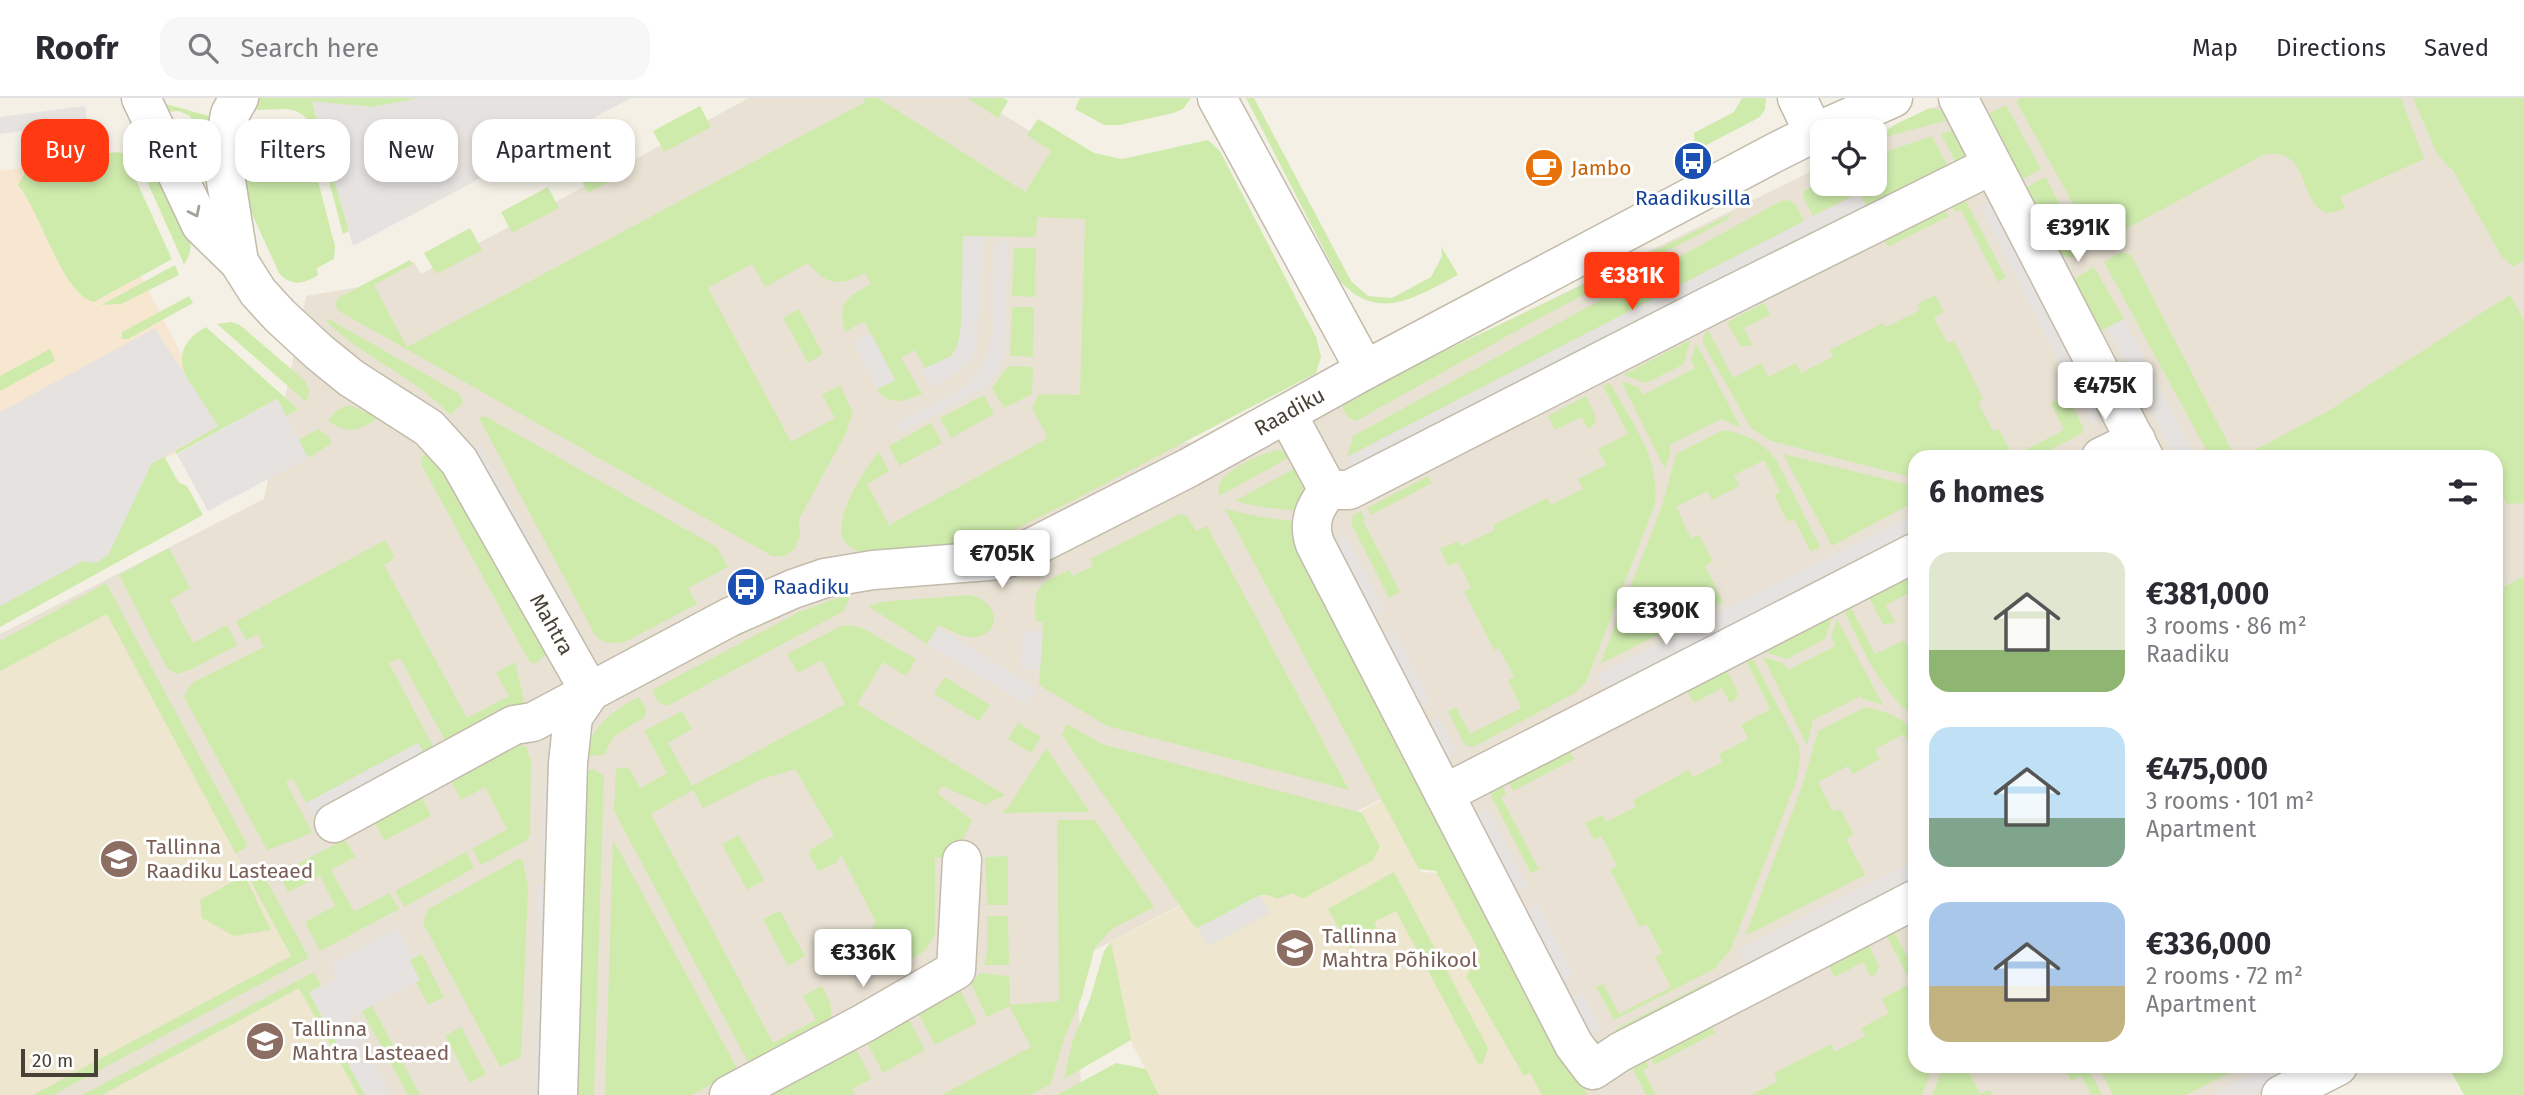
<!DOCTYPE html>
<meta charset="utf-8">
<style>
:root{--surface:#fff;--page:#f7f7f7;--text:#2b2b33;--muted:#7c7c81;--line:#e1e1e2;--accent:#ff3912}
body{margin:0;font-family:"Fira Sans",sans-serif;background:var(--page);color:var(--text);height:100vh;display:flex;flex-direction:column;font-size:26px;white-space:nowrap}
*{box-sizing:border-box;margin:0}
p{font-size:23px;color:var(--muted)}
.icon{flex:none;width:38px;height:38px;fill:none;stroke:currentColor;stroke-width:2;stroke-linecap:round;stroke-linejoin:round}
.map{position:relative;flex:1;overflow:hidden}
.side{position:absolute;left:1908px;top:352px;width:595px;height:623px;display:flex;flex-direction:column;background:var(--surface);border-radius:21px;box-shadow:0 4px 10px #0003}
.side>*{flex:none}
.banner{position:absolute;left:21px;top:21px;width:665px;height:63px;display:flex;gap:14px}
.tools{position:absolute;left:1810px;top:21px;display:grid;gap:14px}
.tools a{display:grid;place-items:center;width:77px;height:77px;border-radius:14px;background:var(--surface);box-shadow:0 4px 10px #0003;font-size:35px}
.scale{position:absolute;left:21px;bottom:18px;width:77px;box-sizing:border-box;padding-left:7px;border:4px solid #484135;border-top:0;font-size:19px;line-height:24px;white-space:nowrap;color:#484135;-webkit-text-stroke:5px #fff;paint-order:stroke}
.price{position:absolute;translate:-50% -60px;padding:0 16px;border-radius:7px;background:#fff;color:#222;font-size:23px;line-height:46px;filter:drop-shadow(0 2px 4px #0008)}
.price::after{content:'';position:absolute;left:50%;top:42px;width:21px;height:16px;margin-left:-10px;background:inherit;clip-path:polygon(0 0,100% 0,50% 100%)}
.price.active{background:var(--accent);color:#fff}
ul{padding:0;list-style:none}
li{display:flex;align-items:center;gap:21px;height:175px;padding:0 21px}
li span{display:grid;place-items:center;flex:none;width:196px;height:140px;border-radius:21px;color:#555}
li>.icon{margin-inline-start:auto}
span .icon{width:84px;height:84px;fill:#fffc;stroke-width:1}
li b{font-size:30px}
h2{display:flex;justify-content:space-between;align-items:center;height:84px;padding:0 21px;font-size:30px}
.tag{padding:0 24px;border-radius:21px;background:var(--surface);box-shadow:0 4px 10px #0003;font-size:24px;line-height:63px}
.tag.active{background:var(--accent);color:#fff}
header{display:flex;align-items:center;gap:42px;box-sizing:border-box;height:98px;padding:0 35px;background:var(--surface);border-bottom:2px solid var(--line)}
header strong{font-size:33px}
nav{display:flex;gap:38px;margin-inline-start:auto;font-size:24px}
.search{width:490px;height:63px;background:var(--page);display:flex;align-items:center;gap:18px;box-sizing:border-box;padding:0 24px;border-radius:21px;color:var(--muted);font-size:26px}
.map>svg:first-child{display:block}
</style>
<header>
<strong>Roofr</strong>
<div class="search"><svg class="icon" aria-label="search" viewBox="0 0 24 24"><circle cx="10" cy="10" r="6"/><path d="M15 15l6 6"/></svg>Search here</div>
<nav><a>Map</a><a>Directions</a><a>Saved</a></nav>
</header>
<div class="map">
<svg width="2524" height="997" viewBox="0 0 2524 997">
<rect width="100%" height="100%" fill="#f4f0e6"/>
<path fill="#e9e2d4" d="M749,0H976L1054,48L1103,117L1097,338L1251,349L1822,68V86H1874V41L1952,0H2524V478L2496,494V359H1914V968H2318L2261,997H1580L1413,684L1078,861L1081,997H0V536L264,401L306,198L372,187L414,164L421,176Z"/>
<path fill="#f8e7d0" d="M81,62L220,331L152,368L0,518V73Z"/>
<path fill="#eee6cf" d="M106,515L291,858L33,997H0V573Z
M1384,701L1421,774L1438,775L1482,857L1474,870L1542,997H1159L1128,938L1111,844Z
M299,890L358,997H102Z"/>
<path fill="#ceebac" d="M255,0H422L372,9L312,4L349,133L343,136L316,34C300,4 284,12 254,12Z
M864,0H878L1025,94L1051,53L1027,37L1038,21L1094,55L1122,61L1208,42L1220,53L1316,239L1321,259L1316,275L1074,402L991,443L965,447L861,454C854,451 847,449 843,441C833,420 865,370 879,354L889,373L867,386L889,427L1048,340L1032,310L1039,296L1080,297L1085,121L1037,119L1036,139L963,138C962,159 965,243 954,255C948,262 934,266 925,270L915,252L901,260L922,296C903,304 891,308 876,292L895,282L864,223L845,234C837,204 847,199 871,186L865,175C839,188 828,189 808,165L765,189L752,166L708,190L791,344L835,320L822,297L840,287L853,315L845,337L799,421L800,437L795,451L784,458H772L337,212L336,205L338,200L410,162L413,166L374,187L407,249L865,4Z
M967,0H1004L1008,3L998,20Z
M1080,0H1191L1183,11L1173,15L1120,27H1104L1075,11Z
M1246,0H1254L1351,183L1368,198L1392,200L1431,179L1442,158L1441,148L1458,177C1417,198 1379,226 1340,183Z
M1742,0H1766L1765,11L1760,19L1695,53L1694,35L1734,14Z
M2019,0H2401L2424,61L2340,99L2345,110C2339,112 2330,117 2323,113C2299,102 2309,47 2263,57L2096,147L2017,5Z
M2413,0H2524V162L2513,169L2502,159L2454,74L2437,56Z
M159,4L216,20L205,50L190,18L179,13L166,14Z
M2006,7L2041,71L2018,84L1982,19Z
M700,8L711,29L664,54L653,33Z
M1930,10L1945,13L1953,21L1881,40L1879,37L1896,26Z
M290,24L299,28L307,41L335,148L334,161L317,170L318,177C303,186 292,189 279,175L242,94L240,27Z
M1958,30C1966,46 1970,56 1959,71L1941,36Z
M1932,38L1952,76L1869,113L1859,95L1813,118L1803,99L1804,93L1822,84V86H1874V58Z
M142,44L190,133C191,145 192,156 184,166L130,45Z
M623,48L635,69L588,95L577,73Z
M118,54L124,56L172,161L94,204C62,197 40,112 18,87L30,66Z
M2045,79L2086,153L2073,159H2061L2022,92Z
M548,89L559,110L512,135L501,114Z
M1789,102L1796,107L1804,123L1347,359L1353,338L1781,103Z
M1962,102L1966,103L2006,180L1998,184L1961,112L1955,114L1952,108Z
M1945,111L1949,118L1888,149L1884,142Z
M1733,115L1726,122L1534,223L1356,323L1347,319L1340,303Z
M470,130L482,152L436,176L424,155Z
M1014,150H1036L1035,199L1012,198Z
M2121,154L2131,157L2231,351L2218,359H2210L2104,164Z
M175,167L179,177L121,206L101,207Z
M2094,169L2124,221L2099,234L2074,193L2076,180Z
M1935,197L1944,214L1934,220L1947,245L1954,243L1983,301L1978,304L1993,333L1999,331L2013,358L2064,332L2051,305L2067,297L2084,331L2081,336L2036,359H1914V380L1771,343L1751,330L1703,245V238L1708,232L1733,280L1761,265L1768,279L1796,265L1801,275L1833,259L1830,252L1883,225L1886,229L1920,212L1917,206Z
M2510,197L2524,222V405L2507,406L2496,389V359H2242L2328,313Z
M189,198L193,205L128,241H122V234Z
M1764,205L1770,217L1744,230L1752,247L1741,249L1727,224Z
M1012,209H1034L1033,259L1010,258Z
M799,211L823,256L808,265L783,220Z
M327,220L460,296L463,305L450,317C415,279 364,260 327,224Z
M231,224L238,226L246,232L305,283L309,293L306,304L217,226Z
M206,229L298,311L286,318L277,301L176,356L175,353L218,328C196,295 156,257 206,229Z
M1690,242L1684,266L1646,285L1623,277Z
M1696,245L1741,330L1721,321L1669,347L1671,352L1665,371L1621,283L1638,289L1643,297L1695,270L1691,262Z
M50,251L55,263L0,293V278Z
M1008,268L1033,269L1032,296L1004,310L992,290Z
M1610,285C1631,323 1663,363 1654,409L1586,584L1575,595L1473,649L1465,647L1448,613L1456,609L1470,636L1521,610L1508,582L1514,579L1499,550L1494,552L1464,493L1471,490L1458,464L1448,468L1440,451L1458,443L1461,448L1495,432L1493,427L1547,400L1551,407L1583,391L1578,381L1606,367L1598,351L1628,336L1603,288Z
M984,297L994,316L951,340L940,320Z
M1586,298L1594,315L1596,325L1588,331L1581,319L1555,332L1548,318Z
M346,308H352L379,320C357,333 350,337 328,323L335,314Z
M485,318L717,449L728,469L688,490L697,506L625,544C613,546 606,546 596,539L479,320Z
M931,325L942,345L899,368L889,348Z
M318,331L329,339L331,346L308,360L299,342Z
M1723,332C1747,337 1759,341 1776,361L1820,449L1811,454L1794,421L1788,424L1774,397L1780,394L1764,362L1734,377L1739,388L1712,402L1707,393L1676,409L1691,440L1699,437L1713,463L1705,468L1723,504L1600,566L1662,408L1676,356Z
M1278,352L1289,353L1294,357L1219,398C1219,395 1218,390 1219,387C1224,372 1264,354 1278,352Z
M430,353L452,380L546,557L534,566L530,564L524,554L422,368L421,360Z
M1783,356L1914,388V404L1832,448Z
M164,358L179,385L187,388L203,417L0,529V508L83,462L108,457L151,366Z
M1301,367L1304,388L1298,413L1260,409L1235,403Z
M1428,378L1432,385L1371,417L1367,410Z
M1225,411L1261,419L1296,423L1563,956L1588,997H1542L1530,975L1524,978L1466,878L1481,857L1436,773L1419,771Z
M1361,413L1365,421L1363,423L1400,494L1389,500L1351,425L1353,417Z
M1179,416L1187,418L1196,433L1207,428L1349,692L1107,628L1039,587L1043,525L1036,523C1033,487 1038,487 1069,472L1073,478L1093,468L1090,461Z
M385,442L395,460L384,467L467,620L509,598L496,575L515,564L525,606L447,646L400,560L389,565L438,658L427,662L418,645L306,705L293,681L286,684L312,735L267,752L184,599L188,590L194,584L264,549L258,536L246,542L236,523Z
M169,450L190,490L170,502L193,545L227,527L237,547L190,572L176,576L167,570L119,477Z
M2524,478V997H2464L2448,968H2496V493Z
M1908,481L1914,492L1886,507L1895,525L1883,526L1869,500Z
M106,485L248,748L236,756L107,516L0,573V543Z
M848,496L849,501L844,513L667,608L658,604L652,592L799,514Z
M969,497C1001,502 1003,541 970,539C959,539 949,531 939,527L927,546L868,508L880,504Z
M1850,508L1875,556L1904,542L1912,558L1914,557V619C1879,591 1865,555 1845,515Z
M1832,519L1825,541L1787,561L1764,554Z
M1837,521L1883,607L1863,601L1861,598L1813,622L1807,647L1763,559L1783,565L1788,572L1835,548L1831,539Z
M849,527L863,530L916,561L906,578L883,564L857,606L1005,697L985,707L942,688L937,695L972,722L955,758L935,760V837L925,853L900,868L894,858L877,867L864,844L876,824L841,757L836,765L818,773L809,756L811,751L834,738L795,671L760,682L703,710L693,692L651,716L773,945L816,922L803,898L822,888C828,900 835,910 829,924L749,966L614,713L616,671L628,669L640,690L667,675L644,633L682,613L692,631L668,645L692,688L845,606L822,562L798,575L787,556L841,528Z
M1754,562L1799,649L1800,660L1797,681L1731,851L1714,871L1614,922L1596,889L1603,886L1619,916L1671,889L1655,859L1662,855L1647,826L1640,829L1610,772L1617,768L1601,738L1594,742L1585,725L1602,717L1606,724L1636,709L1633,702L1689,672L1693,679L1722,664L1719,656L1748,641L1741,627L1770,611L1746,563Z
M1727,573L1738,595L1737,600L1730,605L1722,590L1694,605L1687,593Z
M945,579L990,607L979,623L934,596Z
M639,599L646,611L645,619L613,639L604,657L586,658C590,629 614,611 639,599Z
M1865,609C1886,614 1900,617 1914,634V656L1904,636L1875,651L1880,661L1853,676L1848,668L1818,684L1833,714L1840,711L1854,737L1846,741L1865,777L1745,838L1803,686L1818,633Z
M1018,625L1041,639L1031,655L1008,641Z
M1067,626L1102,646L1362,715L1380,749L1373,762L1302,801L1292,795L1277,801L1268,797H1260L1198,830L1194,828L1062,637Z
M520,647L526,648L531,663L530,738L526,743L481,767L472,751L507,731L485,689L461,702L451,683Z
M1046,650L1090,714L1002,715L1009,708Z
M1570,654L1574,661L1513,693L1509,685Z
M593,671L604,678L594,997H574L584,675Z
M1503,689L1506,696L1501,699L1539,771L1531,775L1491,698L1492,695Z
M422,700L431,718L384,743L375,725Z
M1057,722H1095L1154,809L1112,831L1095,849L1082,898L1064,941L1051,986L1031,997H942L1031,949L1009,908L987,919L971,886L980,875L1009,878L1010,907L1059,903Z
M739,737L764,782L747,792L722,746Z
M345,741L355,759L331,772L354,814L390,795L399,811L320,853L305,824L335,808L320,778L288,794L279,776Z
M613,741L738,972L692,997H605Z
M466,754L474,770L404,809L395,793Z
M1008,758V807H987L985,759Z
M518,761L523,763L528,789L521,959L500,969L423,825L428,811Z
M259,769L309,860L53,997H33L291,858L246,774Z
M1394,774L1488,950L1483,965L1478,966L1396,813L1374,824L1379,834L1350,850L1328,811Z
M246,780L271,832L234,838L202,820L200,802L232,784Z
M780,813L805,858L788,868L763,821Z
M987,818H1008L1009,867H984L987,855Z
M1891,834L1895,835L1914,872V968H1933L1922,997H1751L1778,983L1774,975L1831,946L1835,954L1865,938L1861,930L1889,915L1882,901L1911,885L1886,837Z
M1111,844L1131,942L1064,981L1072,945L1090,901L1104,853Z
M1868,846L1879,868L1876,876L1871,879L1863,864L1835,879L1828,867Z
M422,856L444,899L428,907L416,884L420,882L409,862Z
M314,874L321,888L309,895L365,997H358L299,890L102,997H82Z
M1706,885L1715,886L1614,936L1616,931Z
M960,892L977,925L935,947L918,915Z
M372,908L420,997H408L362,913Z
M908,920L925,952L883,975L866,943Z
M1712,928L1715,935L1654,967L1651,959Z
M461,929L486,976L470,985L445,938Z
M855,949L871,981L852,991L855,997H766Z
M1645,962L1649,969L1643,972L1656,997H1646L1633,972L1634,968Z
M1116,965L1146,971L1159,997H1057Z
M1943,968H1966L1980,996L1990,992L1993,997H1932Z
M2064,968H2087L2102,997H2091L2081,978L2071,983Z
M2098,968H2243L2186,997H2113Z"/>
<path fill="#e5e2df" d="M422,0H631L353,148L312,3L372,9Z
M85,8L87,24L0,36V19Z
M1859,95L1869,113L1357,377L1347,359Z
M1997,101L2108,319L2092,327L1980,109Z
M963,138L983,139L977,245L971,262L957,274L932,290L922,272L951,258L957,249L961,232Z
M1008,140L1005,252L1000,272L986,289L901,335L896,326L958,293L967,287L982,269L988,256L993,232L994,150Z
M2124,221L2196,359H2175L2107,230Z
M155,230L218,328L151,366L108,457L96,465L83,463L0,508V314Z
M871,235L895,282L878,291L853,244Z
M277,301L308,360L208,413L177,356Z
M480,348L568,513L560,517L472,352Z
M1914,415V437L1606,594L1597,577Z
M1345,436L1385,513L1367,522L1328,445Z
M938,529L1037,591L1027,607L927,546Z
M1394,531L1430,603L1413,612L1376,540Z
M1023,532L1043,534L1040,572L1020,571Z
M1439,620L1456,655L1439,663L1421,629Z
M418,645L427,662L315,723L306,705Z
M552,682L550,769L542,759L543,689Z
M1488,711L1528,789L1512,797L1472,719Z
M1914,763V784L1747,869L1738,852Z
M549,779V855L538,854V788Z
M1260,797L1270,815L1208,848L1198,830Z
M1537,806L1574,878L1558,886L1520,814Z
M397,830L414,860L410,863L420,882L350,919L391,997H365L309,894L337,880L330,867Z
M537,890H546L543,997H534Z
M1583,894L1601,931L1584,939L1566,903Z
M2267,968H2310L2253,997H2210Z"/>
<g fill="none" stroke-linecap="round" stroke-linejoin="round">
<g stroke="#c3bbab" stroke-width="41">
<g id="minor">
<path id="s1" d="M141,0L201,127L239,164L258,194L280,218L319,254L351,280L429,330L459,363L590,594"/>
<path d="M1217,0L1365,272"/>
<path d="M1797,0L1814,35"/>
<path d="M1958,0L2144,359"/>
<path d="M239,164L222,58L230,16L239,0"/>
<path d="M1287,316L1328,392H1349L1707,209L1992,67"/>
<path d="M2101,359L2136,342"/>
<path d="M1328,392C1315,409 1307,424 1315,446L1574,947L1593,972L1620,954L1914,802"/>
<path d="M1444,696L1914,455"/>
<path id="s2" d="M334,725L514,627L533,624L730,519L793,491L825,480L873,472L1001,462L1017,457L1188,370L1365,272L1774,55L1814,35L1893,0"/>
<path d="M558,997L568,665L573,619L590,594"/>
<path d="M729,997L864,925L956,872L962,762"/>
<path d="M2281,997L2338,968"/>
</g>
</g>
<use href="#minor" stroke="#fff" stroke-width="38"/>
</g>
<defs><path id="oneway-chevron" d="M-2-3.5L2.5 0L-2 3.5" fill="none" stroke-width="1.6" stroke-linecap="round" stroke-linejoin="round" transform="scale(1.75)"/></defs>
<use stroke="#a4a09a" href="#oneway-chevron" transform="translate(195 114) rotate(64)"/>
<defs>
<g id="bus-disc" transform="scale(2.0125)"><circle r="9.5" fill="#1a4fb4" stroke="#fff"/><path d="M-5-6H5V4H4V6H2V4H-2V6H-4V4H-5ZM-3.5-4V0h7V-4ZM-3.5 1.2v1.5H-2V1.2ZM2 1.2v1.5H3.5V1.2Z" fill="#fff"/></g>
<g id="cafe-disc" transform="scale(2.0125)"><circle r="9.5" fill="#e8710a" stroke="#fff"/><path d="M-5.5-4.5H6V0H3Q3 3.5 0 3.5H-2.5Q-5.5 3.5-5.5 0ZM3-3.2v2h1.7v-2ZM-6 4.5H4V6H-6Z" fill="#fff"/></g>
<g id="school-disc" transform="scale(2.0125)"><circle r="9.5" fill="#8d6e63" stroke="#fff"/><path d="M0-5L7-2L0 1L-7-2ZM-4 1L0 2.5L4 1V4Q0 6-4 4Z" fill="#fff"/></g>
</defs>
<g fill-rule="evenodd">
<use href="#bus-disc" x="1693" y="63"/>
<use href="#cafe-disc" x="1544" y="70"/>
<use href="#bus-disc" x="746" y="489"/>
<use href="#school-disc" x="119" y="761"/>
<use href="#school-disc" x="1295" y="850"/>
<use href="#school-disc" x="265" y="943"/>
</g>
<g text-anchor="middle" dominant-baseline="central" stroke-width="6" stroke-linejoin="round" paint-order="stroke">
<g font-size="21" fill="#c56008" stroke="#fff" text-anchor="start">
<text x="1571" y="70">Jambo</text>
</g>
<g font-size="21" fill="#164399" stroke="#fff">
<text x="1693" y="100">Raadikusilla</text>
<text x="773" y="489" text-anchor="start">Raadiku</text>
</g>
<g font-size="21" fill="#484135" stroke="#fff">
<text stroke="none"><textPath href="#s2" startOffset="1052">Raadiku</textPath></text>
<text stroke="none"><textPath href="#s1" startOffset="681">Mahtra</textPath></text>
</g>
<g font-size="21" fill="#785e54" stroke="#fff" text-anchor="start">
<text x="146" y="749">Tallinna<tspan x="146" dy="24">Raadiku Lasteaed</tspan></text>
<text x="1322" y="838">Tallinna<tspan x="1322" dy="24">Mahtra Põhikool</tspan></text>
<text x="292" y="931">Tallinna<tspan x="292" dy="24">Mahtra Lasteaed</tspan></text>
</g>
</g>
</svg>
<div class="tools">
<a><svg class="icon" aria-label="locate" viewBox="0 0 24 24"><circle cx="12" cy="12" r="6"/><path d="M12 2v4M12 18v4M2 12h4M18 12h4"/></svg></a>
</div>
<div class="scale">20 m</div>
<b class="price" style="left:2078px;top:166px">€391K</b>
<b class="price active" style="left:1632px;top:214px">€381K</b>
<b class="price" style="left:2105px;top:324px">€475K</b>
<b class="price" style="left:1002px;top:492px">€705K</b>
<b class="price" style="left:1666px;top:549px">€390K</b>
<b class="price" style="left:863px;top:891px">€336K</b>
<div class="banner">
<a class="tag active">Buy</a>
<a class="tag">Rent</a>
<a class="tag">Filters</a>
<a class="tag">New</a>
<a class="tag">Apartment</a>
</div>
<section class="side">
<h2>6 homes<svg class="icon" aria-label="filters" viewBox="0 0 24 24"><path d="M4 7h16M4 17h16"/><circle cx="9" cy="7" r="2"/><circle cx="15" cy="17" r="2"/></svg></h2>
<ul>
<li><span style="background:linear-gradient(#dfe7d0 70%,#8fb573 0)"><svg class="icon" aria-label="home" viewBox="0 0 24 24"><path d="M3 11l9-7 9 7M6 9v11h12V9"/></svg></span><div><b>€381,000</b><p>3 rooms · 86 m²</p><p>Raadiku</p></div></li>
<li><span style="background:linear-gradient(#bfe0f5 65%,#7fa58c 0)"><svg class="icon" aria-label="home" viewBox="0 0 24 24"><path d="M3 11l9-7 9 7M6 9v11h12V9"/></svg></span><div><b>€475,000</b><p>3 rooms · 101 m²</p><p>Apartment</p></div></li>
<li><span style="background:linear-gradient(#a9c7e8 60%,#c2b280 0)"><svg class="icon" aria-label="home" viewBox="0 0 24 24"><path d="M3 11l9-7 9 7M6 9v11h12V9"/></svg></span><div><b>€336,000</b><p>2 rooms · 72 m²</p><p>Apartment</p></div></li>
</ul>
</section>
</div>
